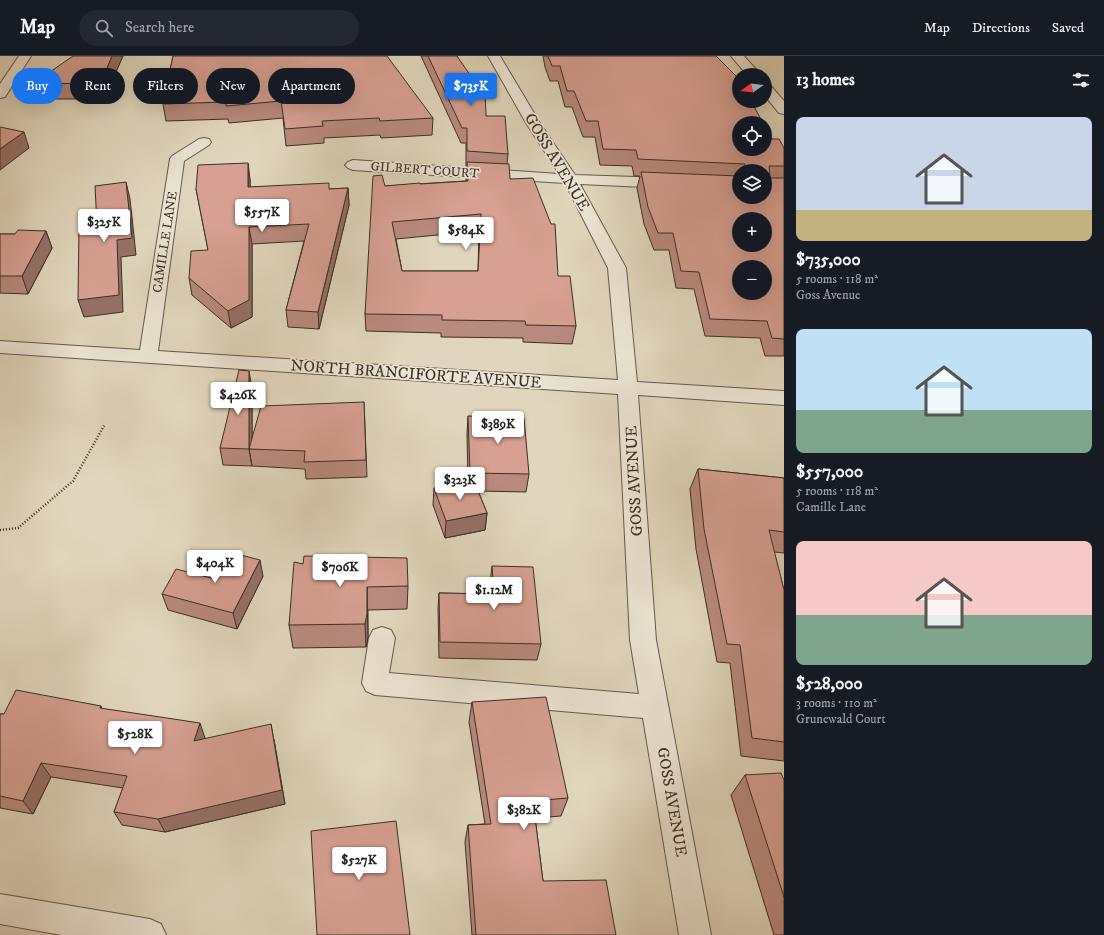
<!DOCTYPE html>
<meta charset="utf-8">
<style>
:root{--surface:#171b24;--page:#242831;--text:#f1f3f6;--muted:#9ea1a6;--line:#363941;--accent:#1a73e8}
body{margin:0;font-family:"IM FELL DW Pica",serif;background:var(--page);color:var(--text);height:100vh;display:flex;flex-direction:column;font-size:15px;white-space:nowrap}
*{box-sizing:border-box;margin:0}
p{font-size:13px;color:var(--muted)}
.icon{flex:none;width:22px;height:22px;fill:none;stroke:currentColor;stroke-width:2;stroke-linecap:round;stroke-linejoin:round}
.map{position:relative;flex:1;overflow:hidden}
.side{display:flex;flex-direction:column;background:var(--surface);width:320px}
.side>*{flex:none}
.guide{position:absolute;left:12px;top:12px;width:380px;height:36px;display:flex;gap:8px}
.needle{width:26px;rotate:256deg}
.buttons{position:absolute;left:732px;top:12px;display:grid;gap:8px}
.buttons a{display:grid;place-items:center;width:40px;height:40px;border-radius:50%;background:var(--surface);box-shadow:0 4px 16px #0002;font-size:20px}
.price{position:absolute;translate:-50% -34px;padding:0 9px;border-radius:4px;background:#fff;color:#222;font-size:13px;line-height:26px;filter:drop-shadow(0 1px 2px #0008)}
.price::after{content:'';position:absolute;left:50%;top:24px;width:12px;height:9px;margin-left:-6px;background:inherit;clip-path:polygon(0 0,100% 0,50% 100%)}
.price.active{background:var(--accent);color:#fff}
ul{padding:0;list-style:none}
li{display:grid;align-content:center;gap:8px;height:212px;padding:0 12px}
li span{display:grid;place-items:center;height:124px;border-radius:8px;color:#555}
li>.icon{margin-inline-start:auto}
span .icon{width:72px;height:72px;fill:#fffc;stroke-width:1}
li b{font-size:17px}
h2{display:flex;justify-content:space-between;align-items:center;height:48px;padding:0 12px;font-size:17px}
.chip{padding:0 14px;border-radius:18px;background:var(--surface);box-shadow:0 4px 16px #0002;font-size:14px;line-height:36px}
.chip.active{background:var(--accent);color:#fff}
header{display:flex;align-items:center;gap:24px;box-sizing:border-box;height:56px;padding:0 20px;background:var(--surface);border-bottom:1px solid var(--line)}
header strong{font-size:19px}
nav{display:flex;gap:22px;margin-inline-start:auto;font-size:14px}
.search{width:280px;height:36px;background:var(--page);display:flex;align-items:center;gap:10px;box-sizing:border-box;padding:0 14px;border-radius:22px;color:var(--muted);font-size:15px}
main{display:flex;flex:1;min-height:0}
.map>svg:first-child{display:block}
</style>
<header>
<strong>Map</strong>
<div class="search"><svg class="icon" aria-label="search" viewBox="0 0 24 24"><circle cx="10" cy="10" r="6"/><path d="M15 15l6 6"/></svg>Search here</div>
<nav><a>Map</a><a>Directions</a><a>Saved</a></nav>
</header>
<main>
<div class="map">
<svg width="784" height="879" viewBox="0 0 784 879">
<rect width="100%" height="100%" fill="#e1d6bd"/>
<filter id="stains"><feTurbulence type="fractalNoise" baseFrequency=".005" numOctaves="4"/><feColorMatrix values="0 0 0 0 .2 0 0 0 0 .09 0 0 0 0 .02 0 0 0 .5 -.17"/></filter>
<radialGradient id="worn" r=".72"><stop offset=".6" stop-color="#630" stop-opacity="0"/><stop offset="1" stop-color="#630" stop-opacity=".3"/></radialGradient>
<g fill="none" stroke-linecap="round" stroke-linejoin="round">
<g stroke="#635a4c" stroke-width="2">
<path id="minor" d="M19,0H31L5,41L0,42V28Z
M488,0H500L540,67L575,119L667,122L672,124L675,127L672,130L667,132L580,128L626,212L637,326L784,335V349L638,339L656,584L711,879H679L643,662L375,639L366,635L362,627L369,582L373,574L382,571L391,574L395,582L389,617L639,638L630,584L618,338L0,297V285L140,294L170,103L172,100L199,83L204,82L209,83L211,86L209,89L184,105L158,295L618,324L608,212L565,127L353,114L348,112L345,109L348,106L353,104L559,118L526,67Z
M731,0H744L761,19H747Z
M765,28L770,29L784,45V58L779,57L765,40Z
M0,838L150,863L161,868L166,879H61L0,868Z"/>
</g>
<path stroke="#393026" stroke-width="2.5" stroke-dasharray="1 2" stroke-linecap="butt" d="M0,474L18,472L73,425L105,368"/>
<use href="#minor" fill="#ece4d4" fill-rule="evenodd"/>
</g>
<path fill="#b98a7e" stroke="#393026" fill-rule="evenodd" d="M123,0L104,43H39L34,27Z
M173,0L433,62L432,79L381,82L380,79L324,82V87L286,90L283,62L229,67L228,63L166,65L163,48Z
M421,0H457L486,60L508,98L507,108L510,123L558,220L576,270L572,288L523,286V282L441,281V277L366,275L365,258L385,130L466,125L467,110H466V87H461ZM479,175L478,215H402L396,183Z
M543,0H716L772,83L784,92V300H765L760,282L705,280L694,233L676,232L669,194H654L644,168L637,132L640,120H634L632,110L600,109L595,81H583L572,51H565L558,25H550L545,11ZM739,115H765L739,141Z
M250,123V131L329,133L348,132L349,149L319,273L288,271L286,254L304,185L252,188V261L231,272L192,239L189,222L208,194L196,133Z
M46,175L52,192L28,238L0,237V178H15Z
M252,332V382L364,346L367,421L306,423L305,413L252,410L223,409L220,392Z
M468,360L529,418L526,436L478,435L487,457L485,474L445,482L433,449L434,432L468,426L467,378Z
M698,413L784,422V497L774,496L784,534V705L741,700L730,607L717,606L696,493L690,433Z
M303,508L408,530L407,553L368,554V581L366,591L293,592L289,569Z
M492,510L541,588L537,604L439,602L438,553L439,537L491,538L490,527Z
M263,520L237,573L168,554L162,538L215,523Z
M472,646L568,742L561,760L535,762L543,825L616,879H472L465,786L468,769L485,768L469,666Z
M101,650L102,653L205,682V683H274L285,748L165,776L122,769L114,756L123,732L51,721L33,758L0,752V658H4Z
M745,719L784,724V879H774L731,739Z"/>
<path fill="#967066" stroke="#393026" d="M112,0H123L104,43L100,28Z
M24,76L29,92L0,114V93Z
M248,107L250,123V148L248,131Z
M126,126L130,143L136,199L121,201L123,256L84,261L78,244L117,184Z
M348,132L349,149L319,273L318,256Z
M249,171L252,188V261L231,272L228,255Z
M46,175L52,192L28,238L22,220Z
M249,315L252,332V393H249L252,410L249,393Z
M487,457L485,474L445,482L446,465Z
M260,504L263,520L237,573L233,557Z
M367,531L368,581L366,591L365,568Z
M200,667L205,682L200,699L194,685Z
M271,668L285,748L165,776L158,763Z
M41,707L51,721L33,758L23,745Z"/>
<path fill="#d7a092" stroke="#393026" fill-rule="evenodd" d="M73,0H112L100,28L34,27Z
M173,0H387L433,62L380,65L379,62L322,65L323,70L285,73L281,45L226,50V46L163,48Z
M428,0H457L479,32H485L486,60H505L508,98L467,95V72H462Z
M548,0H716L738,22L739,24V45H751L763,67H739V93H765V70L772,83H779L784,92V110H769L770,122H784V283L772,282L767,265L710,263L699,216L681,215L673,177H658L648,151L641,116L739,120V141H765V115H746L745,108L638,103L636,94L603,93L598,65H586L574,35H567L560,10H552ZM739,163H765V189H739ZM739,211H765V237H739Z
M0,71L24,76L0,93Z
M467,106L509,108L510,123L533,122L551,168H555L558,220H570L576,270L526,269L525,265L442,264V259L365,258L373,120L382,119L385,130L420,127V128L468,125ZM481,158L478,215H402L392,166Z
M248,107V131L329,127V133L348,132L318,256L286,254L309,168L249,171V244L228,255L189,222L191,195L208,194L196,133L198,109Z
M126,126L132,182L117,184L119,239L78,244L79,172L97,170L95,130Z
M18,174L46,175L22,220H0V178H15Z
M239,314L249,315V393L220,392Z
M364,346L366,404L304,406L305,395L249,393L261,350Z
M468,360L524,362L529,418L470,417Z
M698,413L784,422V476L769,474L784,534V686L752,682L740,589L727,588L704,473Z
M474,425L487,457L446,465L434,432Z
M229,496L260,504L233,557L162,538L176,513L215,523Z
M304,500L407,502L408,530L367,531V558L365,568L289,569L294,506L303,508Z
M492,510L533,511L541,588L440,586L439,537L494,538Z
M16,634L101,650L100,652L200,667L194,685L271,668L282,734L158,763L114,756L127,720L41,707L23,745L0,740V658H4Z
M546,641L568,742L533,745L543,825L606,824L616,879H476L468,769L491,768L472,646Z
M781,717L784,724V841L745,719Z
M396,765L410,879H317L311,775Z"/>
<g text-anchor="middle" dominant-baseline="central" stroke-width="3.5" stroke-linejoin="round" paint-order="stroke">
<g font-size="13" fill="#393026" stroke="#ece4d4">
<text transform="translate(425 114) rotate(4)">GILBERT COURT</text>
<text transform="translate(165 186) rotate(-81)">CAMILLE LANE</text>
</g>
<g font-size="16" fill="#393026" stroke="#ece4d4">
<text transform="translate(557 106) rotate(59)">GOSS AVENUE</text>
<text transform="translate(416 318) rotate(4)">NORTH BRANCIFORTE AVENUE</text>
<text transform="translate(634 425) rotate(-93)">GOSS AVENUE</text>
<text transform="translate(672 746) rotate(80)">GOSS AVENUE</text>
</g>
</g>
<rect width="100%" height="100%" filter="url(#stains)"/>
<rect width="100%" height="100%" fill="url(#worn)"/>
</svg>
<div class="buttons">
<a><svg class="needle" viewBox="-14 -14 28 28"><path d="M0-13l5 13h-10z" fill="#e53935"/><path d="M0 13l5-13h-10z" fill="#9ea1a6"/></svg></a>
<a><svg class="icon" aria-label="locate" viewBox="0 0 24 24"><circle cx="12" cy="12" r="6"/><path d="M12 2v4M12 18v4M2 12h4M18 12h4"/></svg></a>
<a><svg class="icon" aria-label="layers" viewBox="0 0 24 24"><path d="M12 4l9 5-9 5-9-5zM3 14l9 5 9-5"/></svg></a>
<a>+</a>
<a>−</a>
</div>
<b class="price active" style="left:471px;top:51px">$735K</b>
<b class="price" style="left:262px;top:177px">$557K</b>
<b class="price" style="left:104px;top:187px">$325K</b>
<b class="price" style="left:466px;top:195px">$584K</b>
<b class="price" style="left:238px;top:360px">$426K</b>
<b class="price" style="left:498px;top:389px">$389K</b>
<b class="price" style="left:460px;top:445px">$323K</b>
<b class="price" style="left:215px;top:528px">$404K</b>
<b class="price" style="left:340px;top:532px">$706K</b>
<b class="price" style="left:494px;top:555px">$1.12M</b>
<b class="price" style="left:135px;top:699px">$528K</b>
<b class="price" style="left:524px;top:775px">$382K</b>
<b class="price" style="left:359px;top:825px">$527K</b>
<div class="guide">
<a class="chip active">Buy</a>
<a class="chip">Rent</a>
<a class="chip">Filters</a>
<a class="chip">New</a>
<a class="chip">Apartment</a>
</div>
</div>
<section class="side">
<h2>13 homes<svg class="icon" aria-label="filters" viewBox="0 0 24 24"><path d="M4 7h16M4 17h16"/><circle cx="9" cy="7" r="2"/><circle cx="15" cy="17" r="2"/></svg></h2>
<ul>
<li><span style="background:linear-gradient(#c9d6e8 75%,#c2b280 0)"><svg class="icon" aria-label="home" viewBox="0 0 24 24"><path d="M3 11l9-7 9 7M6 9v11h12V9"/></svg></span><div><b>$735,000</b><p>5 rooms · 118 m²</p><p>Goss Avenue</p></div></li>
<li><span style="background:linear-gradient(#bfe0f5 65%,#7fa58c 0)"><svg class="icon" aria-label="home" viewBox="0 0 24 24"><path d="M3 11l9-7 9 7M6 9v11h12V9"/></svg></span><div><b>$557,000</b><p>5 rooms · 118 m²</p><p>Camille Lane</p></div></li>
<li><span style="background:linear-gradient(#f6c9c9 60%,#7fa58c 0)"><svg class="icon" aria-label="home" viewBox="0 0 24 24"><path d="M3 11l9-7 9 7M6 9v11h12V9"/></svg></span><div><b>$528,000</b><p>3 rooms · 110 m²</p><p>Grunewald Court</p></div></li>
</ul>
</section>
</main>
